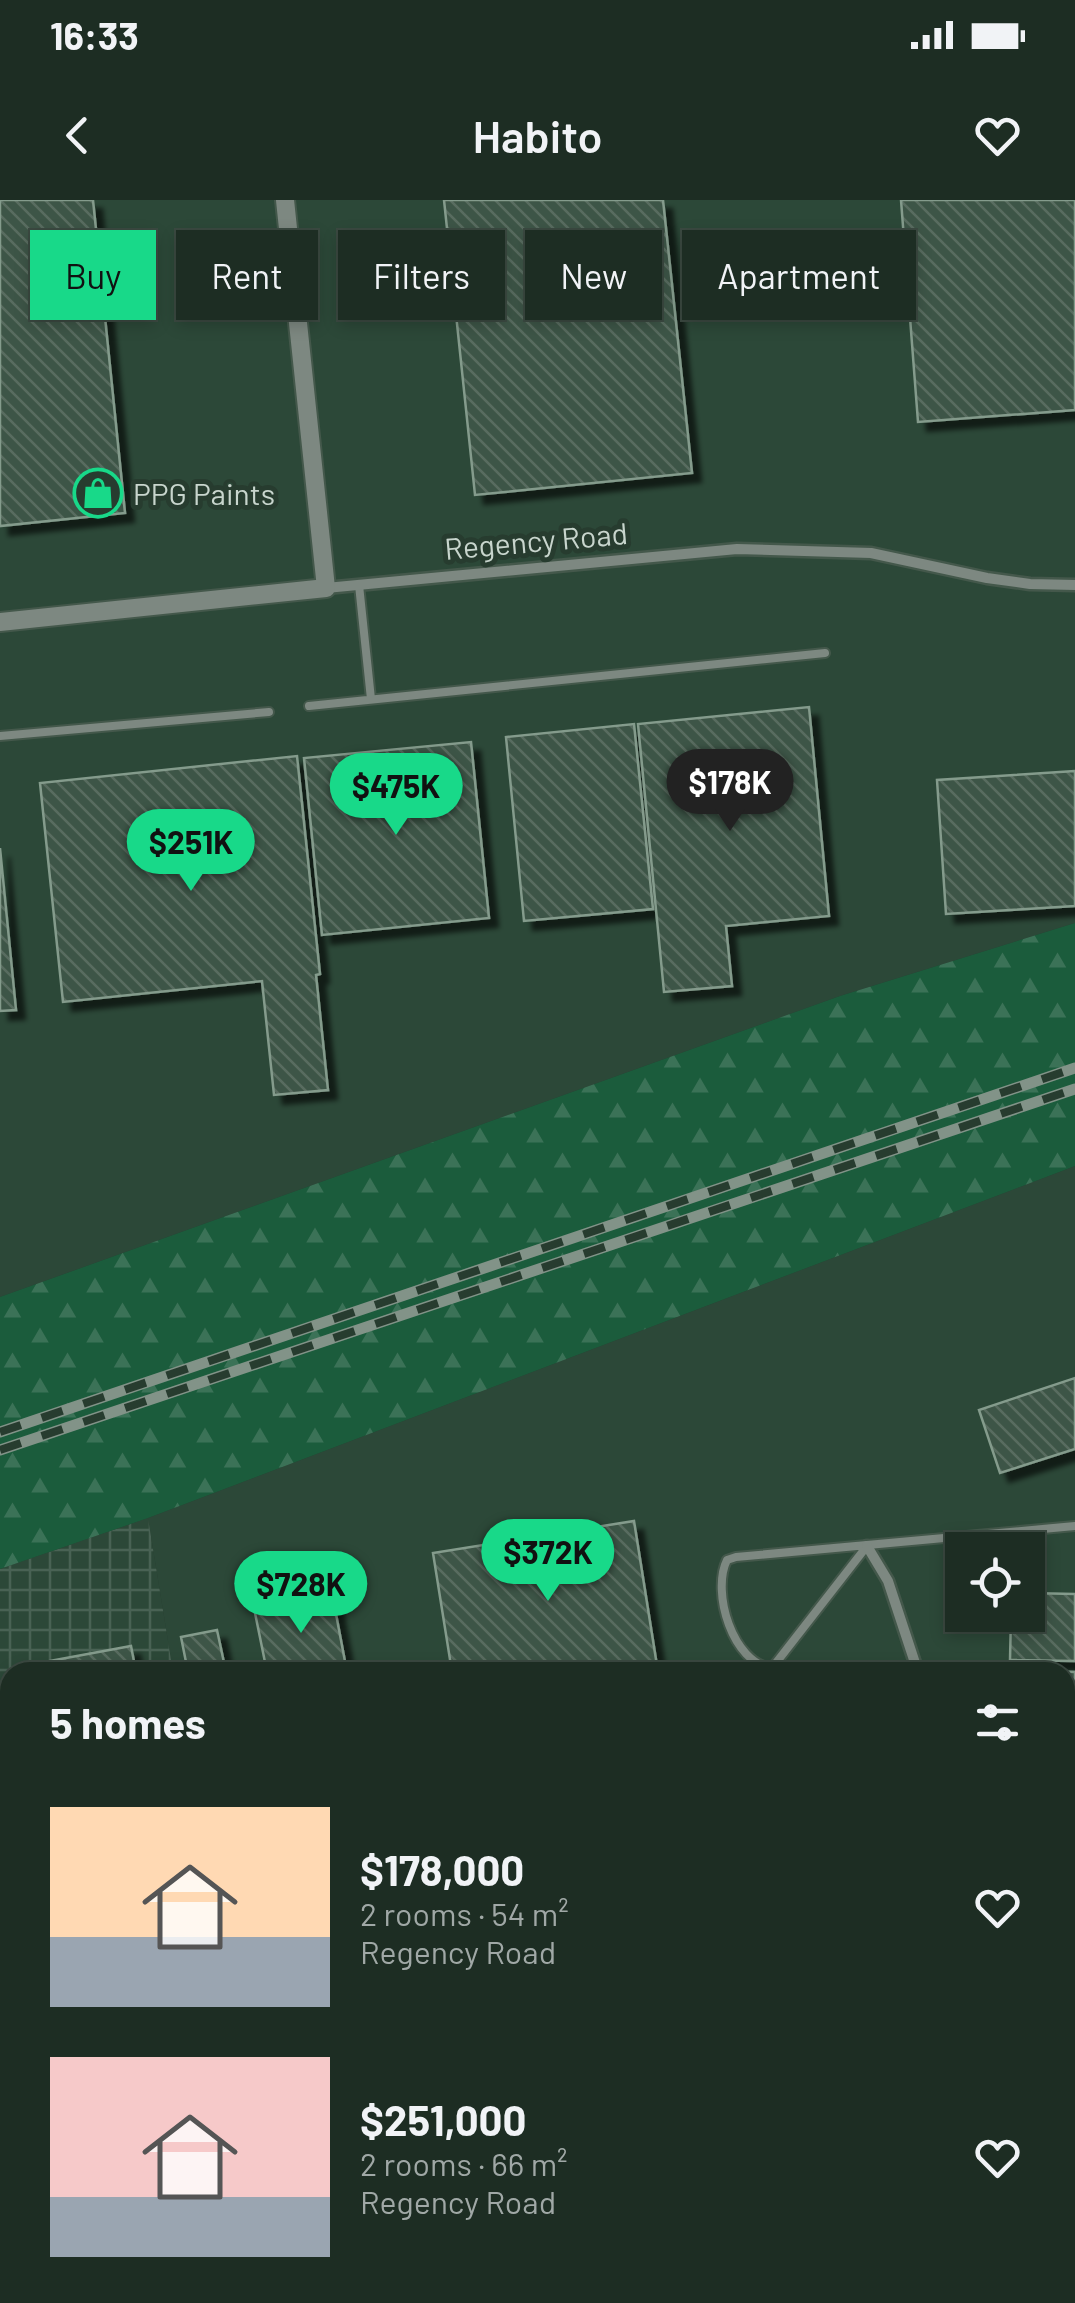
<!DOCTYPE html>
<meta charset="utf-8">
<style>
:root{--surface:#1d2d23;--page:#2a3930;--text:#f1f3f6;--muted:#a0a8a6;--line:#3b4941;--accent:#18d989}
body{margin:0;font-family:Barlow,sans-serif;background:var(--page);color:var(--text);height:100vh;display:flex;flex-direction:column;font-size:38px;white-space:nowrap}
*{box-sizing:border-box;margin:0}
p{font-size:32px;color:var(--muted)}
.icon{flex:none;width:55px;height:55px;fill:none;stroke:currentColor;stroke-width:2;stroke-linecap:round;stroke-linejoin:round}
.map{position:relative;flex:1;overflow:hidden}
.drawer{position:absolute;left:0px;top:1462px;width:1075px;height:642px;display:flex;flex-direction:column;background:var(--surface);border-radius:30px 30px 0 0;box-shadow:0 5px 15px #0003,0 0 0 2px var(--line)}
.drawer>*{flex:none}
.top-card{position:absolute;left:30px;top:30px;width:1015px;height:90px;display:flex;gap:20px}
.tools{position:absolute;left:945px;top:1332px;display:grid;gap:20px}
.tools a{display:grid;place-items:center;width:100px;height:100px;border-radius:0px;background:var(--surface);box-shadow:0 5px 15px #0003,0 0 0 2px var(--line);font-size:50px}
.price{position:absolute;translate:-50% -85px;padding:0 22px;border-radius:35px;background:var(--accent);color:#111;font-size:32px;line-height:65px;filter:drop-shadow(0 2px 5px #0008)}
.price::after{content:'';position:absolute;left:50%;top:60px;width:30px;height:22px;margin-left:-15px;background:inherit;clip-path:polygon(0 0,100% 0,50% 100%)}
.price.selected{background:#222;color:#fff}
ul{padding:0;list-style:none}
li{display:flex;align-items:center;gap:30px;height:250px;padding:0 50px}
li span{display:grid;place-items:center;flex:none;width:280px;height:200px;border-radius:0px;color:#555}
li>.icon{margin-inline-start:auto}
span .icon{width:120px;height:120px;fill:#fffc;stroke-width:1}
li b{font-size:42px}
h2{display:flex;justify-content:space-between;align-items:center;height:120px;padding:0 50px;font-size:42px}
.pill{padding:0 35px;border-radius:0px;background:var(--surface);box-shadow:0 5px 15px #0003,0 0 0 2px var(--line);font-size:35px;line-height:90px}
.pill.selected{background:var(--accent);color:#111}
.status{display:flex;justify-content:space-between;align-items:center;height:70px;padding:0 50px;background:var(--surface);direction:ltr}
.status svg{height:28px;fill:currentColor}
header{display:flex;justify-content:space-between;align-items:center;height:130px;padding:0 50px;background:var(--surface);font-size:45px;font-weight:600}
.map>svg:first-child{display:block}
</style>
<div class="status"><b>16:33</b><svg viewBox="0 0 49 12"><path d="M0 12V9h3v3zM5 12V6h3v6zM10 12V3h3v9zM15 12V0h3v12zM26 1h20v11H26zM47 4h2v5h-2z"/></svg></div>
<header><svg class="icon" aria-label="back" viewBox="0 0 24 24"><path d="M15 5l-7 7 7 7"/></svg>Habito<svg class="icon" aria-label="heart" viewBox="0 0 24 24"><path d="M12 20l-8-8c-3-5 5-10 8-4 3-6 11-1 8 4z"/></svg></header>
<div class="map">
<svg width="1075" height="2103" viewBox="0 0 1075 2103">
<defs>
<pattern id="industrial-grid" width="8" height="8" patternUnits="userSpaceOnUse" patternTransform="scale(2.5)"><rect width="8" height="8" fill="#2c4838"/><path d="M0 4h8M4 0v8" fill="none" stroke="#496254"/></pattern>
<pattern id="forest-firs" width="22" height="20" patternUnits="userSpaceOnUse" patternTransform="scale(2.5)"><rect width="22" height="20" fill="#1b5c3c"/><path d="M5 1l3.5 6h-7zM16 11l3.5 6h-7z" fill="#3b7257"/></pattern>
<pattern id="building-back-hatch" width="6" height="6" patternUnits="userSpaceOnUse" patternTransform="scale(2.5)"><rect width="6" height="6" fill="#3e5446"/><path d="M-1 5l2 2M0 0l6 6M5-1l2 2" fill="none" stroke="#586c60"/></pattern>
<filter id="shadow"><feDropShadow dx="9" dy="9" stdDeviation="2.5" flood-color="#0009"/></filter>
</defs>
<rect width="100%" height="100%" fill="#273c2f"/>
<path fill="#2c4838" fill-rule="evenodd" d="M0,0H1075V723L840,796L0,1097Z
M1075,966V2103H271L270,2095H1065V1472H173L148,1318ZM962,1350H1028V1415H962Z"/>
<path fill="url(#industrial-grid)" d="M148,1318L173,1472H10V2095H270L271,2103H0V1369Z"/>
<path fill="url(#forest-firs)" d="M1075,723V966L148,1318L0,1369V1097L840,796Z"/>
<path fill="url(#building-back-hatch)" stroke="#849b8c" stroke-width="2.5" filter="url(#shadow)" d="M0,0H93L125,313L0,326Z
M444,0H663L692,273L475,295Z
M901,0H1075V210L918,222Z
M809,507L829,716L726,726L732,786L664,792L638,524Z
M634,524L653,709L524,721L506,537Z
M471,542L489,718L322,735L304,558Z
M297,556L320,774L316,775L328,890L274,895L262,781L63,802L40,583Z
M1075,571V706L946,714L937,580Z
M0,648L16,810L0,811Z
M1075,1178V1249L1000,1273L979,1210Z
M634,1321L658,1472H452L433,1353Z
M332,1393L347,1472H267L254,1408Z
M1028,1393L1075,1394V1461L1010,1460L1011,1415H1028Z
M217,1430L226,1472H188L181,1437Z
M131,1446L136,1472H13L12,1468Z
M1011,1470L1075,1472V1539H1065V1472Z
M1070,1748H1075V1821H1071Z
M299,2095H337L339,2103H301Z
M378,2095H458L460,2103H380Z
M673,2095H803V2103H673Z"/>
<g fill="none" stroke-linecap="round" stroke-linejoin="round">
<g stroke="#44584b" stroke-width="12">
<path id="service" d="M359,385L371,499
M309,506L825,453
M0,536L269,512
M867,1346L772,1468C733,1464 711,1392 727,1360L736,1357L1075,1326
M0,1571L10,1572
M0,1726L10,1723
M852,2103L857,2095"/>
</g>
<g stroke="#44584b" stroke-width="15">
<path id="minor" d="M326,388L737,349L871,353L987,378L1030,384L1075,385
M867,1346L888,1381L918,1472
M923,2103V2095"/>
</g>
<g stroke="#44584b" stroke-width="22">
<path id="tertiary" d="M0,422L326,388L285,0"/>
</g>
<use href="#service" stroke="#7d8881" stroke-width="8"/>
<use href="#minor" stroke="#7d8881" stroke-width="10"/>
<use href="#tertiary" stroke="#7d8881" stroke-width="18"/>
<g stroke="#829388" stroke-width="11">
<path id="rail" d="M0,1232L1075,868
M0,1250L1075,889"/>
</g>
<use href="#rail" stroke="#273c2f" stroke-width="8" stroke-dasharray="22" stroke-linecap="butt"/>
</g>
<defs>
<g id="shop-ring" transform="scale(2.5)"><circle r="9.5" fill="#273c2f" stroke="#18d989" stroke-width="1.5"/><path d="M-5-2.5h2.3a2.7 3.5 0 0 1 5.4 0H5L5.5 6h-11ZM-1.5-2.5h3a1.5 2.3 0 0 0-3 0Z" fill="#18d989"/></g>
</defs>
<g fill-rule="evenodd">
<use href="#shop-ring" x="98" y="293"/>
</g>
<g text-anchor="middle" dominant-baseline="central" stroke-width="10" stroke-linejoin="round" paint-order="stroke">
<g font-size="30" fill="#c8d5cd" stroke="#273c2f" text-anchor="start">
<text x="133" y="293">PPG Paints</text>
</g>
<g font-size="30" fill="#c8d5cd" stroke="#273c2f">
<text transform="translate(536 340) rotate(-5)">Regency Road</text>
</g>
</g>
</svg>
<div class="tools">
<a><svg class="icon" aria-label="locate" viewBox="0 0 24 24"><circle cx="12" cy="12" r="6"/><path d="M12 2v4M12 18v4M2 12h4M18 12h4"/></svg></a>
</div>
<b class="price selected" style="left:730px;top:634px">$178K</b>
<b class="price" style="left:396px;top:638px">$475K</b>
<b class="price" style="left:191px;top:694px">$251K</b>
<b class="price" style="left:548px;top:1404px">$372K</b>
<b class="price" style="left:301px;top:1436px">$728K</b>
<div class="top-card">
<a class="pill selected">Buy</a>
<a class="pill">Rent</a>
<a class="pill">Filters</a>
<a class="pill">New</a>
<a class="pill">Apartment</a>
</div>
<section class="drawer">
<h2>5 homes<svg class="icon" aria-label="filters" viewBox="0 0 24 24"><path d="M4 7h16M4 17h16"/><circle cx="9" cy="7" r="2"/><circle cx="15" cy="17" r="2"/></svg></h2>
<ul>
<li><span style="background:linear-gradient(#ffd9b3 65%,#9aa5b1 0)"><svg class="icon" aria-label="home" viewBox="0 0 24 24"><path d="M3 11l9-7 9 7M6 9v11h12V9"/></svg></span><div><b>$178,000</b><p>2 rooms · 54 m²</p><p>Regency Road</p></div><svg class="icon" aria-label="heart" viewBox="0 0 24 24"><path d="M12 20l-8-8c-3-5 5-10 8-4 3-6 11-1 8 4z"/></svg></li>
<li><span style="background:linear-gradient(#f6c9c9 70%,#9aa5b1 0)"><svg class="icon" aria-label="home" viewBox="0 0 24 24"><path d="M3 11l9-7 9 7M6 9v11h12V9"/></svg></span><div><b>$251,000</b><p>2 rooms · 66 m²</p><p>Regency Road</p></div><svg class="icon" aria-label="heart" viewBox="0 0 24 24"><path d="M12 20l-8-8c-3-5 5-10 8-4 3-6 11-1 8 4z"/></svg></li>
</ul>
</section>
</div>
